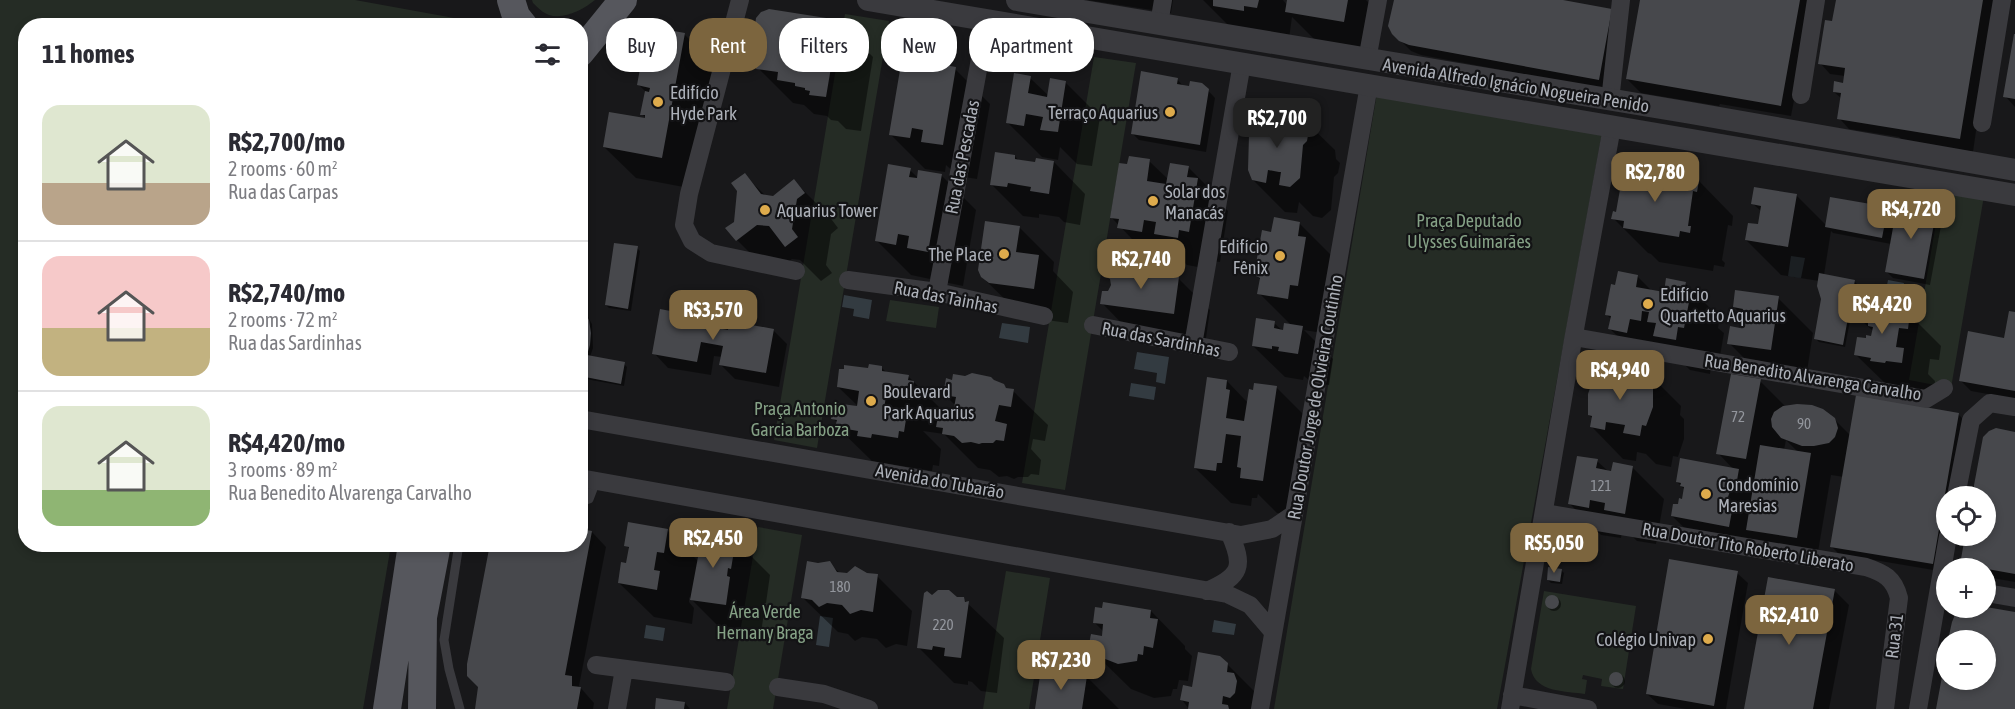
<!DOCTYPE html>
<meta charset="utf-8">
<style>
:root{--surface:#fff;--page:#f7f7f7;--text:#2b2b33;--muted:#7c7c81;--line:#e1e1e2;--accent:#7c653e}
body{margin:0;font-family:"Asap Condensed",sans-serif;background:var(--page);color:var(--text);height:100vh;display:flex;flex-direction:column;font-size:22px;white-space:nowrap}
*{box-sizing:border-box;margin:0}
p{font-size:20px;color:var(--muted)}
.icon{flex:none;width:33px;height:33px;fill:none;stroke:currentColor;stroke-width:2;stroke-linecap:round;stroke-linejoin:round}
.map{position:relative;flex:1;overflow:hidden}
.drawer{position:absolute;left:18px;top:18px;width:570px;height:534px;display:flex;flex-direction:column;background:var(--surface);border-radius:24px;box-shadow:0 3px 9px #0003}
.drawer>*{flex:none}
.guide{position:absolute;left:606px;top:18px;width:570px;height:54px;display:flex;gap:12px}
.buttons{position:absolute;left:1936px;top:486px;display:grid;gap:12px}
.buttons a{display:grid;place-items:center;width:60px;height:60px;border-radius:50%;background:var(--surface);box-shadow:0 3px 9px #0003;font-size:30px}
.price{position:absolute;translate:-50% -51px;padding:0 14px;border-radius:12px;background:var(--accent);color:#fff;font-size:20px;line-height:39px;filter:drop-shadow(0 2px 3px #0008)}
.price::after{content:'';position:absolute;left:50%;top:36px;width:18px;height:14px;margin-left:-9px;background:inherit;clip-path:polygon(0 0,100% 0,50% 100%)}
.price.active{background:#222;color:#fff}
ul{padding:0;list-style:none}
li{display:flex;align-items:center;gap:18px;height:150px;padding:0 24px}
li+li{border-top:2px solid var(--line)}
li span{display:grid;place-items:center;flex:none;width:168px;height:120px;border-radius:18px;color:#555}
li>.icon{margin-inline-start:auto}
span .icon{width:72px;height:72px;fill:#fffc;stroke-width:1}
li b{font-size:26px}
h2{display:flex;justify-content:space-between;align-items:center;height:72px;padding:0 24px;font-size:26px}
.tag{padding:0 21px;border-radius:24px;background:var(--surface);box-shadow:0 3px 9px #0003;font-size:21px;line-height:54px}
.tag.active{background:var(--accent);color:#fff}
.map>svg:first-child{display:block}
</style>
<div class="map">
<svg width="2015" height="709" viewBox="0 0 2015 709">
<rect width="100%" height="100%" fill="#18181a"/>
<path fill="#252c25" d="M0,0H355L476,22L475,26H26V544L391,545L363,709H0Z
M532,0H595C584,9 564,20 549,15C543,13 537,7 533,3Z
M845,14L889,21L817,448L774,440Z
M1094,57L1136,63L1065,490L1022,483Z
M1377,93L1602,133L1497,709H1274Z
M1943,183L1985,190L1951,388L1909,380Z
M890,300L939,307L936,328L886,321Z
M758,527L802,535L773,709H727Z
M1006,571L1050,578L1029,709H983Z
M1544,591L1636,606L1623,689L1601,686L1602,679L1583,675L1582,679L1587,680L1585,694C1567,691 1535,693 1531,669Z"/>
<path fill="#333b41" d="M933,32L946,35L943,55L929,53Z
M1791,256L1805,258L1801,278L1788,276Z
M1888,280L1904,283L1902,295L1882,292L1883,285H1887Z
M844,295L872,300L869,319L853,316L854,309L842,307Z
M1002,323L1030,327L1028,343L999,338Z
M1137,352L1169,357L1165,384L1156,382L1157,373L1134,369Z
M1131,383L1156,387L1154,400L1129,396Z
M820,616L833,618L829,647L816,645Z
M1214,620L1236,624L1234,635L1212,632Z
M646,625L665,628L663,641L644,638Z"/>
<path fill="#0007" fill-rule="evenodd" d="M1087,0H1173L1171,13Z
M1203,0H1283L1287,5L1288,0H1366L1382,16L1376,52L1318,43L1292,17L1289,39L1233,30Z
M1395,0H1554L1611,11L1609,90L1421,55L1411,51L1393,33Z
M1641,0H1816L1799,75L1791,116L1720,104L1719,106L1641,93L1627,79Z
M1838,0H1995L1973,152L1902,140L1899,137L1849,129L1839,118L1842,99L1834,92L1844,85L1845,76L1830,74L1820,63L1834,23Z
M838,22L873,57L861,131L846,129L838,121L831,120L827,116L814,114L804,105L793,103L758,68L763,40L756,33Z
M684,34L716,66L694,189L636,178L604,147L648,120L642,114L646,92L639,85L656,44Z
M2015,34V107L2005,96Z
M924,63L933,72L955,69L990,104L977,179L958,176L946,165L945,172L925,169L890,134Z
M1030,78L1049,96L1065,82L1100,117L1092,166L1077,164L1060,147L1058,160L1042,157L1007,122Z
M1177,79L1184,87L1202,84L1215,98L1206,152L1139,140L1132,133Z
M1274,114L1288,128L1303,119L1335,150L1336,159L1340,163L1338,173L1334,177L1331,210L1322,218L1313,216L1299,202L1297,213L1285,212L1253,180L1254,136Z
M1015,156L1019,161L1036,163L1054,162L1085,194L1080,225L1064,222L1059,217L1039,214V218L1023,216L991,184Z
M1149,161L1169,180L1188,167L1220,199L1219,202L1228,211L1220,262L1211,261L1209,269L1187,265L1175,253L1173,263L1151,259L1111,217L1129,166Z
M1631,169L1636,174L1687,183L1699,181L1733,216L1732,226L1728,225L1722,260L1725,263L1724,267L1714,265L1713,271L1659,262L1651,254L1648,253L1613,218L1618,213L1623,180L1620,177Z
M910,170L918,178L941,175L976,210L963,286L944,282L932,271L930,279L911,275L876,240Z
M744,175L766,196L773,197L794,181L829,216L838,228L831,234L826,265L832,273L821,281L800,260L792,259L772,275L737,240L735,222Z
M1796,195L1826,225L1887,209L1896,218L1936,208L1943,215L1930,285L1893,278L1886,271L1891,244L1833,233L1831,231L1824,275L1854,281L1857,284L1845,347L1819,342L1816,339L1823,299L1819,281L1781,275L1746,240L1759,226L1762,212L1752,203Z
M1299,223L1334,258L1322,333L1304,330L1333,359L1329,385L1311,382L1304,376L1303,380L1285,377L1253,346L1274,323L1284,332L1292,326L1259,293L1261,280L1255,275L1272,234Z
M1019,227L1054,262L1053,271L1073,292L1068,323L1025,317L1018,312L982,277Z
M637,248L640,251L631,311L609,308L606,305Z
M1106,275L1178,278L1210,310L1205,345L1133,335L1102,303L1109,292L1112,282Z
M1637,276L1652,291L1665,293L1685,283L1720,318L1718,328L1724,333L1719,362L1712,361L1710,374L1690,370L1675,355L1664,353L1662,366L1645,363L1610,329L1612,320L1607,315L1616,286Z
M1778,298L1813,333L1805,384L1764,378L1729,343L1741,329L1743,316L1734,307Z
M580,303L592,324L593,348L590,357L624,364L627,367L624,386L580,378Z
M2015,313V399L1971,391L1960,380L2006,339Z
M1910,315L1941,346L1939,360L1930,359L1928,374L1935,381L1933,394L1888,386L1856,355L1873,338L1874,332L1862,321Z
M706,319L717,330H773L787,344L779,387L735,379L721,365L722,357L714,356L711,375L668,368L654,353Z
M882,368L887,373L908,376L943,411L942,413L954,415L956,406L944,394L1003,385L1008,390L1013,391L1048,425L1045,441L1033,439L1031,449L1041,460L1039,475L1031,474L1028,477H1018L1014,479L1007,476L999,477L990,470L978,468L944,434L923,431L941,449L939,466L933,465L932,471L872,461L837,427V423L833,418L860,408L838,387L869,370Z
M1616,369L1632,384L1635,372L1650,375L1681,406L1680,415L1684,419V439L1678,457L1673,456L1671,467L1656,464L1646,454L1637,452L1636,461L1623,459L1592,427L1593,419L1589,415L1601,376Z
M1227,381L1248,403L1254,392L1276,387L1312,423L1298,516L1277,513L1258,494L1257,498H1252L1251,506L1231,503L1195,468Z
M1760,381L1786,407L1834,419L1851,436L1958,414L1965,421L1952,496H1947V526L1939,571L1839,554L1832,547L1844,477L1831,475L1817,558L1704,547L1672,516L1683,501L1685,490L1677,482L1734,470L1718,453ZM1786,440L1799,453L1784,450Z
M2015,433V582L1986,577V568H1970L1964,562L1963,556L1967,536H1986V496H1974L1985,438Z
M1597,461L1608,471L1613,472L1632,467L1664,499L1656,544L1637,541L1628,532L1622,531L1621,538L1601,535L1570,504Z
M667,530L699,562L735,540L770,575L766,603H763L762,610L764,613L760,639L726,634L689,597V602L694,608L692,624L654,617L619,583L627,565L630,550L626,545Z
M592,532L606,547L579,686L594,703L593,709H477L580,544Z
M829,563L841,574L877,576L912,611L907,646L896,644L886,648L877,639L862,637L855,641L848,634L838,632L803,598L818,565Z
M1561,570L1564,573L1562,584L1551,583L1548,580Z
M1737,573L1748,583L1726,709H1686L1658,704L1647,694Z
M1834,590L1849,605L1829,709H1745Z
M932,597L963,599L1004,638L997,693L981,691L972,682L968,681V685L954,683L919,648Z
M1547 604a7 7 0 1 1 14 0a7 7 0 1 1-14 0Z
M1965,608H1981L2015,614V709H1938L1947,657V680H1986V640H1950L1953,623L1958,611Z
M1151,611L1185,646V649L1192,656L1188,681L1179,680L1177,689H1173L1171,696L1154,698L1131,689L1090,649L1103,637L1104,632L1094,622Z
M1227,664L1262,699L1268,709H1189L1182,700L1193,689Z
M1611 681a7 7 0 1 1 14 0a7 7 0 1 1-14 0Z
M1087,677L1119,709H1037Z
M685,703L690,709H656Z"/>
<path fill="#47484c" d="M1213,0H1259L1257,8L1244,6V11L1213,6Z
M1287,0H1348L1344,22L1285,12Z
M1394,0H1563L1612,9L1599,80L1409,45L1399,41L1392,34L1388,26Z
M1640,0H1800L1781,106L1626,79Z
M1836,0H1983L1960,139L1837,119L1841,93L1833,92L1834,81L1843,83L1845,68L1818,64L1825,20L1832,21Z
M769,9L839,20L826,97L809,95L810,91L805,90V88L795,86V83L777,80L778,72L756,69L762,35L754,34L756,18L761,12Z
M657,28L685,33L662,158L603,147L609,112L645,118V115H640L645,91L649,92L650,88L637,85L645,41L655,42Z
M2014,34H2015V99L2003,97Z
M902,58L925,62L924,71L931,72L933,63L956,67L943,145L921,142L923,130L912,128L910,138L889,135Z
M1141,71L1178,78L1177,84L1189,86L1190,81L1202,83L1209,89L1200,145L1131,134Z
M1014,73L1031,76L1028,93L1047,97L1050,78L1066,81L1058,132L1040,130L1043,117L1026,114L1024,126L1006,123Z
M1259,110L1274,113L1272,125L1287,127L1288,115L1303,117L1305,127L1309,130L1307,141L1303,145L1300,178L1290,187L1279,185L1281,172H1279L1268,170L1266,183L1252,180L1248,170L1249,135L1253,134Z
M995,152L1015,155V159L1035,162L1036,158L1054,161L1049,194L1030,191L1031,187L1008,183L1007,187L990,185Z
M1129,156L1150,159L1147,181L1166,184L1170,163L1189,166L1187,177L1198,178L1189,232L1179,230L1178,238L1154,234L1156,222L1144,220L1142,232L1117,228L1119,219L1110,218L1119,163L1127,164Z
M888,164L911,168L909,177L917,178L918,170L942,174L928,252L907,248L909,236L898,234L896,245L875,241Z
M1621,166L1632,168L1631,171L1686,181L1687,178L1699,180L1697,192L1693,191L1688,226H1691L1690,233L1680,231L1679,237L1623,228L1624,221L1611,219L1613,211L1616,212L1622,178L1619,177Z
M745,173L761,194L773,196L794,179L805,193L797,199L792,229L798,237L785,247L769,226L757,225L736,241L725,228L734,222L737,191L731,183Z
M1754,187L1797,194L1788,247L1745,240L1748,223L1758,224L1761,206L1751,204Z
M1830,197L1888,207L1882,238L1825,227Z
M1898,200L1937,207L1924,279L1885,272Z
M1274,217L1300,222L1298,236L1306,237L1298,286L1290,285L1288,299L1257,294L1260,278L1254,275L1262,230L1271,232Z
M985,221L1020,226L1016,252L1039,255L1034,289L989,283L981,277L978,270Z
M614,243L638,246L628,309L605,305Z
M1105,266L1179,277L1174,314L1100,304L1102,291H1108L1111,285L1110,279L1104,276Z
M1618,271L1638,275L1636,287L1664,292L1666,278L1686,282L1683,296L1690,297L1684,328L1678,327L1676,340L1653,336L1656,323L1647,322L1649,312L1642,311L1641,321L1630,319L1627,333L1608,329L1611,316L1605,315L1611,284L1615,285Z
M1819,273L1855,280L1843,345L1814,339L1821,299L1817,286Z
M1735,290L1779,296L1771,350L1727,344L1730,326L1740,328L1743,309L1733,307Z
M580,302L589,320L591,333L590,345L587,355L625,362L621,384L580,376Z
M1863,305L1910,313L1908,329L1899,328L1896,347L1904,348L1902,363L1886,361L1885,363L1870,361L1871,358L1854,355L1857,337L1866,338V335L1871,336L1873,327L1868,326V323L1860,321Z
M660,309L707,318L705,326L728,330L729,321L774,329L766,373L719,365L723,346L701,342L697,362L652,354Z
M2009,311L2015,312V391L1959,381L1968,331L2004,338Z
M1256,318L1275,321L1274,328L1283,330L1284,323L1303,326L1298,354L1278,351L1279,347L1272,346V349L1252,346Z
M869,364L882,366V371L909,375L908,380L914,381L911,400L886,396L884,409L907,413L904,432L899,431L898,438L872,434L871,438L857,436L858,431L835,427L837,420L831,419L834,403L857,406L859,391L837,387L839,369H844V365L868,368Z
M1602,365L1616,368L1614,379L1631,382L1633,370L1650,373L1648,385L1653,386V407L1646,426L1642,425L1640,436L1623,433L1625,425L1606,422L1605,430L1590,427L1592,416L1588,415V394L1595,373L1600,374Z
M972,373L991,377L994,380L1004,384L1006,388L1014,389L1011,407L999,405L995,421L1007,424L1004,441L996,440L993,443H982L979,444L971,442L962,443L954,436L942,434L943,428L936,427L939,411L953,413L956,397L943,395L946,378L952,380L953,374L965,376Z
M1731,374L1761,379L1746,459L1716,454Z
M1207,377L1227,380L1226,389L1230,390L1226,418L1244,421L1249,389L1253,390L1254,383L1277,386L1263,481L1240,478L1241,468L1237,467L1241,436L1226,434L1222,463H1217L1216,471L1194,468Z
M1856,395L1959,413L1933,564L1830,547Z
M1797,404L1812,405L1823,409L1835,418L1838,428L1835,437L1829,443L1814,446H1802L1781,438L1772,427L1771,419L1774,412L1783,406Z
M1996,428L2015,432V574L1965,565L1961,559L1965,536H1986V496H1972L1983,437L1989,431Z
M1760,445L1811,453L1797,538L1746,530Z
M1577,456L1598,459L1596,468L1611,471L1613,462L1633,466L1625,514L1604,510L1605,503L1590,500L1589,508L1568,504Z
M1680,458L1739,469L1735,492L1730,491L1726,503L1728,504V510L1732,511L1729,527L1671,516L1673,504H1678L1679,498L1682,499L1684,487L1680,486L1681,483L1676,482Z
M628,522L668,529L664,553L657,552L654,570L660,571L657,590L618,583L621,562L626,563L629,547L624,546Z
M580,529L592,531L565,675L572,676V686L581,687L577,709H475L478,687L467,676V664L490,544H580Z
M699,534L736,539L731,569L728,568L727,576L730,577L726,605L690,600L698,557H696Z
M1669,559L1738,571L1714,706L1646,694Z
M807,561L818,563L830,561L837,572L847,573L855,566L867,573L878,574L873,612L861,610L850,614L842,605L827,603L819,607L812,600L801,598Z
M1548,567L1562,569L1560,582L1547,580Z
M1768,577L1835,589L1813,709H1744Z
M938,590H949L957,597H964L965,602L969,601L961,658L944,656L945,648L933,646L932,650L917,648L924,593L927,591L932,595Z
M1545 602a7 7 0 1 1 14 0a7 7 0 1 1-14 0Z
M1103,602L1151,610L1150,618L1158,619L1153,648L1144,646L1143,655L1138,654L1137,661L1118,664L1095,655L1096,650L1088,649L1091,634L1102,636L1103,624L1093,623L1095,607L1102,608Z
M1962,608L1986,607L2015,612V709H1936L1946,655L1947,680H1986V640H1948L1952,622L1957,610Z
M1198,652L1220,656L1228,663L1227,672L1234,673L1237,681L1235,693L1230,698L1223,696L1222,704L1228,705L1229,709H1188L1189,702L1180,700L1183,685L1192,687Z
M1041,669L1087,676L1082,709H1035Z
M1609 679a7 7 0 1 1 14 0a7 7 0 1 1-14 0Z
M656,698L685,702L684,709H655Z"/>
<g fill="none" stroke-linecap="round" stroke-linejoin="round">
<path stroke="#3a3a3e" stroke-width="9" d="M580,502L589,499L596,481
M459,544L444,640L449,669L460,709"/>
<path stroke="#3a3a3e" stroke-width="18" d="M740,0L689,194L684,225L692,241L711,253L796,271
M1159,24L1163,0
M1367,60L1378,0
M1801,95L1816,0
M1610,101L1621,0
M1982,123L2002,0
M848,280L937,292L1044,316
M937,292L987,21
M1093,325L1229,352
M1574,337L1926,399L1944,388
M1193,345L1242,63
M580,419L1241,535L1272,529L1294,514
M580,478L1227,594L1250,605L1273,632
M1956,496L1971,420L1990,403L2015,407
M1544,513L1866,567C1884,573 1894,578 1899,598L1885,709
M1207,591C1241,576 1245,567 1229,532
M1986,593L2015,598
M596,665L726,682
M778,687L824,694L869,709
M1512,695L1588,709
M617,709L624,669
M1260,709L1369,85
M1510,709L1573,340L1612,127
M1918,709L1948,536"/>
<path stroke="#3a3a3e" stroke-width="22" d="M868,0L2015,195
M1017,0L1691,113L2015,170"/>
<path stroke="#56575d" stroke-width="28" d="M511,0L516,16L524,26
M580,53L623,0
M387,709L412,544
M422,709L423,617L437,544"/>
</g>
<g fill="#deab4c" stroke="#131315" stroke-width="2">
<circle cx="658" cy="102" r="6"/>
<circle cx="1170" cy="112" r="6"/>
<circle cx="1153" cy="201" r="6"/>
<circle cx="765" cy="210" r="6"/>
<circle cx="1004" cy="254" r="6"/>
<circle cx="1280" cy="256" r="6"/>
<circle cx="1648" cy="304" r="6"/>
<circle cx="871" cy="401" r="6"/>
<circle cx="1706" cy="494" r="6"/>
<circle cx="1708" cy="639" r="6"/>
</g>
<g text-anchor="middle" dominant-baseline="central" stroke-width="4.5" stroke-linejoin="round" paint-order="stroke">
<g font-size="15" fill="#93969d">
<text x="1738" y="416">72</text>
<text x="1804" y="423">90</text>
<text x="1601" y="485">121</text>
<text x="840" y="586">180</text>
<text x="943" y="624">220</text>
</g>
<g font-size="18" fill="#acb0b8" stroke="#131315">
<text transform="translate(1516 85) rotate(9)">Avenida Alfredo Ignácio Nogueira Penido</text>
<text transform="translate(962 157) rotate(-79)">Rua das Pescadas</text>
<text transform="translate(946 297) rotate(11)">Rua das Tainhas</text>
<text transform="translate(1161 339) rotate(11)">Rua das Sardinhas</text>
<text transform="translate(1813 377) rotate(9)">Rua Benedito Alvarenga Carvalho</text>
<text transform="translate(1315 397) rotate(-80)">Rua Doutor Jorge de Olvieira Coutinho</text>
<text transform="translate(940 481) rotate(10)">Avenida do Tubarão</text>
<text transform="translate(1748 547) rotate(10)">Rua Doutor Tito Roberto Liberato</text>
<text transform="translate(1894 636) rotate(-83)">Rua 31</text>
</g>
<g font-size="18" fill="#acb0b8" stroke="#131315" text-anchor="start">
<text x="670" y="92">Edifício<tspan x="670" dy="21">Hyde Park</tspan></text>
<text x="1158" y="112" text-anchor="end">Terraço Aquarius</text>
<text x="1165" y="191">Solar dos<tspan x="1165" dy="21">Manacás</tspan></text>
<text x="777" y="210">Aquarius Tower</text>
<text x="1268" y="246" text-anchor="end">Edifício<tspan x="1268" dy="21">Fênix</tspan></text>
<text x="992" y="254" text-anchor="end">The Place</text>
<text x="1660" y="294">Edifício<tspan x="1660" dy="21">Quartetto Aquarius</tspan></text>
<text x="883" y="391">Boulevard<tspan x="883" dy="21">Park Aquarius</tspan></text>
<text x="1718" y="484">Condomínio<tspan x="1718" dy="21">Maresias</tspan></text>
<text x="1696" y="639" text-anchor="end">Colégio Univap</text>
</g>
<g font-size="18" fill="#85a186" stroke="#131315">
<text x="1469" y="220">Praça Deputado<tspan x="1469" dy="21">Ulysses Guimarães</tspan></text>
<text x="800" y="408">Praça Antonio<tspan x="800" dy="21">Garcia Barboza</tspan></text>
<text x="765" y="611">Área Verde<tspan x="765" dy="21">Hernany Braga</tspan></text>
</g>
</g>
</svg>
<div class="buttons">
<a><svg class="icon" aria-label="locate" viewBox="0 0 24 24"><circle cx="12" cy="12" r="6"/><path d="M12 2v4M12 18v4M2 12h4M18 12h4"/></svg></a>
<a>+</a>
<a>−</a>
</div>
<b class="price active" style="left:1277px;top:149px">R$2,700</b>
<b class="price" style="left:1655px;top:203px">R$2,780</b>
<b class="price" style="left:1911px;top:240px">R$4,720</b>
<b class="price" style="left:1141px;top:290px">R$2,740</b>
<b class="price" style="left:1882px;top:335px">R$4,420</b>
<b class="price" style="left:713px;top:341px">R$3,570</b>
<b class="price" style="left:1620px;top:401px">R$4,940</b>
<b class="price" style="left:713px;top:569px">R$2,450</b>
<b class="price" style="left:1554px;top:574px">R$5,050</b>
<b class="price" style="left:1789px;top:646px">R$2,410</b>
<b class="price" style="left:1061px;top:691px">R$7,230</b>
<div class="guide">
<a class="tag">Buy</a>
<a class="tag active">Rent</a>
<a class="tag">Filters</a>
<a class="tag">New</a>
<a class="tag">Apartment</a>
</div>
<section class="drawer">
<h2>11 homes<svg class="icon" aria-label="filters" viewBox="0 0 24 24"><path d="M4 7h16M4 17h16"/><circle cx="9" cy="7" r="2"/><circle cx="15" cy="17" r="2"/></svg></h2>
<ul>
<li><span style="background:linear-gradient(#dfe7d0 65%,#b9a48a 0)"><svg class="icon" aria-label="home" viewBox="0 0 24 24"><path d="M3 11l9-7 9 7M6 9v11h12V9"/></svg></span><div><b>R$2,700/mo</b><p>2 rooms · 60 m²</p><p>Rua das Carpas</p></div></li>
<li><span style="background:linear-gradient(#f6c9c9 60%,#c2b280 0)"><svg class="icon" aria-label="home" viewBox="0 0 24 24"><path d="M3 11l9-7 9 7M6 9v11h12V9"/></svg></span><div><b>R$2,740/mo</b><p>2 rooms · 72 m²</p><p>Rua das Sardinhas</p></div></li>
<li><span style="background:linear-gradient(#dfe7d0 70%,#8fb573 0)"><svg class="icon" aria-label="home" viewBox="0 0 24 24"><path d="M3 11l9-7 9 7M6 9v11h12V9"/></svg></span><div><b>R$4,420/mo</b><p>3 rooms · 89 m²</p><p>Rua Benedito Alvarenga Carvalho</p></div></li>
</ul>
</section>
</div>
